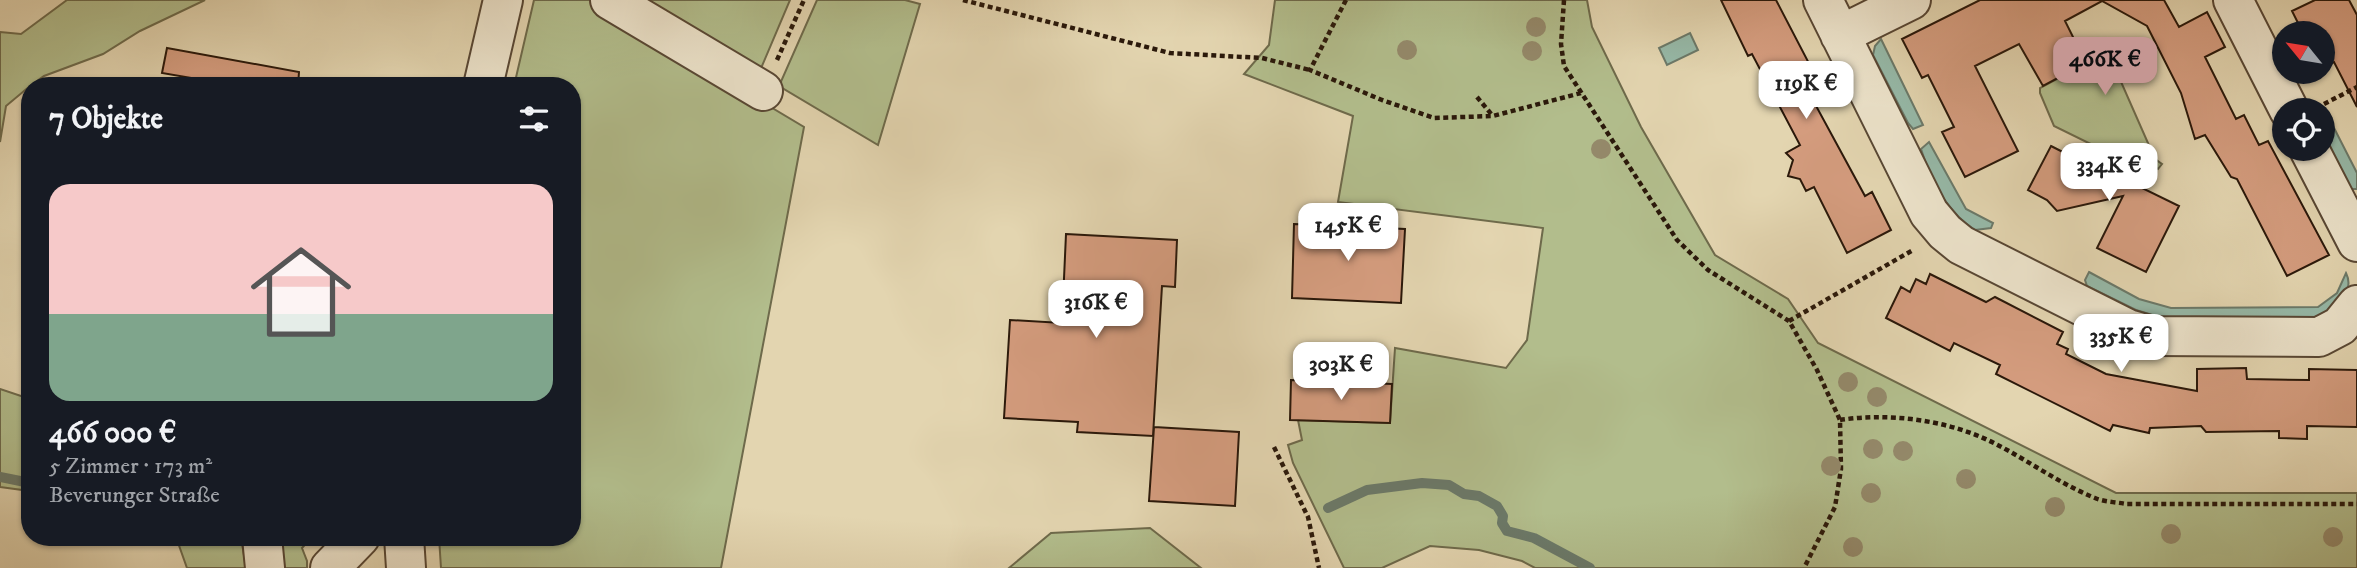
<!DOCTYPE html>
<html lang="de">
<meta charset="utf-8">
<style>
:root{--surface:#171b24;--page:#20242c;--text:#f1f3f6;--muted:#9ea1a6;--line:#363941;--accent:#c59692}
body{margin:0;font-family:"IM FELL DW Pica",serif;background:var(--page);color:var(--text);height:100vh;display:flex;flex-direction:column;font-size:26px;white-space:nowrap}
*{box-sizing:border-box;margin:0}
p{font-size:23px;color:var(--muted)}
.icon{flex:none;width:38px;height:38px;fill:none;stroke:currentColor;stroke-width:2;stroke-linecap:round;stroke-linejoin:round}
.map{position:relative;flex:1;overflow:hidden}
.details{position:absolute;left:21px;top:77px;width:560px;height:469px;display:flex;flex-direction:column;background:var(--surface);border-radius:28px;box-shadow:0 2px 5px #0004}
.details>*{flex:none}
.needle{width:46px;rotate:300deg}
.fabs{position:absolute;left:2272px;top:21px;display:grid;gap:14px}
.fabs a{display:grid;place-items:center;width:63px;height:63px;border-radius:50%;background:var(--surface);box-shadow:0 2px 5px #0004;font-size:35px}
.price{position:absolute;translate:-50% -60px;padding:0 16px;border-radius:14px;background:#fff;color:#222;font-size:23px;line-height:46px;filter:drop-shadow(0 2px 4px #0008)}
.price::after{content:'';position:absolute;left:50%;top:42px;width:21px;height:16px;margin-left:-10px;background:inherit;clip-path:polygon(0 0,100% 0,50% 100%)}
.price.current{background:var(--accent);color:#111}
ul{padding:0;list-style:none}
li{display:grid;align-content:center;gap:14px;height:371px;padding:0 28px}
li+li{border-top:2px solid var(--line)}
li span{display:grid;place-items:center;height:217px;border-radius:21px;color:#555}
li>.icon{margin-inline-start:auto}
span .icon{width:126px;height:126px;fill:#fffc;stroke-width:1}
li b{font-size:30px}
h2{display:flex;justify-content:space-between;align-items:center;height:84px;padding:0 28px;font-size:30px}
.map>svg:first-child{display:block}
</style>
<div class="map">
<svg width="2357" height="568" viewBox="0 0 2357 568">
<rect width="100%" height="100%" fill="#e3d5b0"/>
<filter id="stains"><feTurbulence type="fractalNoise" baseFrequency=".00286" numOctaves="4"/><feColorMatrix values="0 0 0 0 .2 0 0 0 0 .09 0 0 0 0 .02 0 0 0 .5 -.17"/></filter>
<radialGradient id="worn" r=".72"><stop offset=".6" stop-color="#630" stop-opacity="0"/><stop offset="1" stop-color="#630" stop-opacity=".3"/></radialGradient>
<path fill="#b2bd8c" stroke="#6e6a4b" stroke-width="2" d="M67,0H205L140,31L103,54L44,76L30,86L6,106L0,142V32L21,34Z
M534,0H592L804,127L721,568H441L439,537H572V86H514Z
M636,0H790L759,73Z
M817,0H905L920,4L878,145L779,86Z
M1275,0H1587L1592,27L1641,127L1715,255L1788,299L1818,343L2116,493H2357V568H1535L1522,561L1479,550L1430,546L1382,568H1344L1293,463L1288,445L1302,440L1298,420L1390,423L1395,348L1506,368L1527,340L1543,228L1338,202L1353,116L1244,74L1269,45Z
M2105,53L2111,59L2155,159L2162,164L2158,169L2143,159L2113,155L2054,126L2040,93V88Z
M0,389L30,399V491L0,487Z
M1150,528L1201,568H1009L1051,533Z
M176,537H241L246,568H187Z
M272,537H312L302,548L307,561V568H278Z"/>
<path fill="#96b9a8" stroke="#6b7969" stroke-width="2" d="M1690,33L1698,50L1667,65L1659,48Z
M1881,39L1923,125L1913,129L1908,123L1873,55L1875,46Z
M2332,124L2357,173V189H2350L2324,136L2326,129Z
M1929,142L1966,209L1993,223L1991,228L1975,230C1947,212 1931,181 1921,149Z
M2089,272L2139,299L2171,308L2318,307L2337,293L2346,273C2356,293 2333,311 2316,317H2159L2136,310L2087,286L2085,280Z"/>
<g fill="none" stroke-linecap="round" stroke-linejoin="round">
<path stroke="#6b7969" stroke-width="10" d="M0,477L30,483
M1328,508L1367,490L1422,483L1449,485L1464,494L1479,496L1497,506L1503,516L1502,523L1507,531L1534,538L1590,568"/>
</g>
<path fill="#d49c7e" stroke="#2a180a" stroke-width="2" d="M1721,0H1776L1827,98L1815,104L1865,196L1872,192L1891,230L1847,253L1814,187L1806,191L1800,179L1788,176L1793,160L1786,153L1800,145L1752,54L1748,56Z
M1980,0H2164L2179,27L2207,12L2225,47L2205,57L2236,119L2244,115L2259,145L2268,141L2329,255L2287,276L2237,179L2231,177L2205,135L2195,139L2181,93L2147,26L2102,1L2065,21L2086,63L2043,86L2019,44L1975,66L2018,151L1965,177L1942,132L1954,127L1928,75L1922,78L1902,39Z
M2315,0H2349L2357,15V107L2334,62L2322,68V33H2303L2292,11Z
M167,48L299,72L298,86H214L215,82L162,73Z
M2051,146L2104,173L2113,155L2143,159L2128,185L2130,182L2179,206L2146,272L2097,248L2123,196L2057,211L2047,200L2028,190Z
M1294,224L1405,229L1401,303L1292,298Z
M1066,234L1177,240L1175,287L1162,286L1153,436L1077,432L1078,422L1004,418L1010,320L1062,323Z
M1930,274L1986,302L1995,297L2063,332L2057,344L2068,349L2066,354L2106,374L2197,391V369L2246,368L2247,379L2309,380V369L2357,370V427L2307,426V439L2279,438V431L2206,432L2201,426L2150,428L2149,433L2113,425L2110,431L1996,374L2000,365L1954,343L1950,351L1886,318L1901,287L1910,292L1916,279L1926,284Z
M1291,380L1392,384L1390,423L1290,420Z
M1154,427L1239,432L1235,506L1149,501Z"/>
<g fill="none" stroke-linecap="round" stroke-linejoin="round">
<g stroke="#584734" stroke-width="42">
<path id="minor" d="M610,0L763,91
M1823,0L1929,213L1945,232L1961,245L2128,329L2152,336L2319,337L2340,326L2357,305
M2233,0L2289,110
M1840,35L1911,0
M483,86L503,0
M2309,149L2357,242
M262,537L265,568
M404,537L406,568
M330,568L360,537"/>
</g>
<path stroke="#2a180a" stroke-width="4.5" stroke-dasharray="5 3.5" stroke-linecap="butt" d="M963,0L1170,53L1262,58L1310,70
M1346,0L1310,70L1382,100L1434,118L1493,116L1581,93
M1564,0L1561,44L1564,66L1677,240L1708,270L1789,321L1817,370L1840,420L1841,469L1835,507L1804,568
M777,60L804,0
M1477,97L1492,115
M2324,104L2357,87
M1789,321L1913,250
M1840,420C1886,413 1938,419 1981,437C2020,454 2055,482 2095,498C2104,502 2116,502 2126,504H2357
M1274,447L1308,517L1319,568"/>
<use href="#minor" stroke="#ede4cc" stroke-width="38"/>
</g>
<g fill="#94896a">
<circle cx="1536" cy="27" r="10"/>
<circle cx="1407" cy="50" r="10"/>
<circle cx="1532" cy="51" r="10"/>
<circle cx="1601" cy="149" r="10"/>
<circle cx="1848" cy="382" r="10"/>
<circle cx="1877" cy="397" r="10"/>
<circle cx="1873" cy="449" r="10"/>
<circle cx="1903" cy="451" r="10"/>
<circle cx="1831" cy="466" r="10"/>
<circle cx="1966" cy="479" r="10"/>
<circle cx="1871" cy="493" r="10"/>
<circle cx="2055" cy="507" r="10"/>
<circle cx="2171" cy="534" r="10"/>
<circle cx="2333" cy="537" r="10"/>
<circle cx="1853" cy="547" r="10"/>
</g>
<rect width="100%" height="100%" filter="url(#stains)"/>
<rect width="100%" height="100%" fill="url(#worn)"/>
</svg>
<div class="fabs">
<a><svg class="needle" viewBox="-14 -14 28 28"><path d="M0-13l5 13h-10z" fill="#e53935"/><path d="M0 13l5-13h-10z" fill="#9ea1a6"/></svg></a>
<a><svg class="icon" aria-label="locate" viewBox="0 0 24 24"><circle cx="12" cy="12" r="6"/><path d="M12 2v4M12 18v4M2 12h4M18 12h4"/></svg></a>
</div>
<b class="price current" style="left:2105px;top:97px">466K €</b>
<b class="price" style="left:1806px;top:121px">119K €</b>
<b class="price" style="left:2109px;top:203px">334K €</b>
<b class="price" style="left:1348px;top:263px">145K €</b>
<b class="price" style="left:1096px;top:340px">316K €</b>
<b class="price" style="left:2121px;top:374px">335K €</b>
<b class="price" style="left:1341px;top:402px">303K €</b>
<section class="details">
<h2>7 Objekte<svg class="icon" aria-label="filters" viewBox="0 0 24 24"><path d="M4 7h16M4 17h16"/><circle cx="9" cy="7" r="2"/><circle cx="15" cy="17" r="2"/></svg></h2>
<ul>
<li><span style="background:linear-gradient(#f6c9c9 60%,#7fa58c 0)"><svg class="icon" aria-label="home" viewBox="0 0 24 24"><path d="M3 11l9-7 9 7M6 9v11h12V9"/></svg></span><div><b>466 000 €</b><p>5 Zimmer · 173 m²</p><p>Beverunger Straße</p></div></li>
</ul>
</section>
</div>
